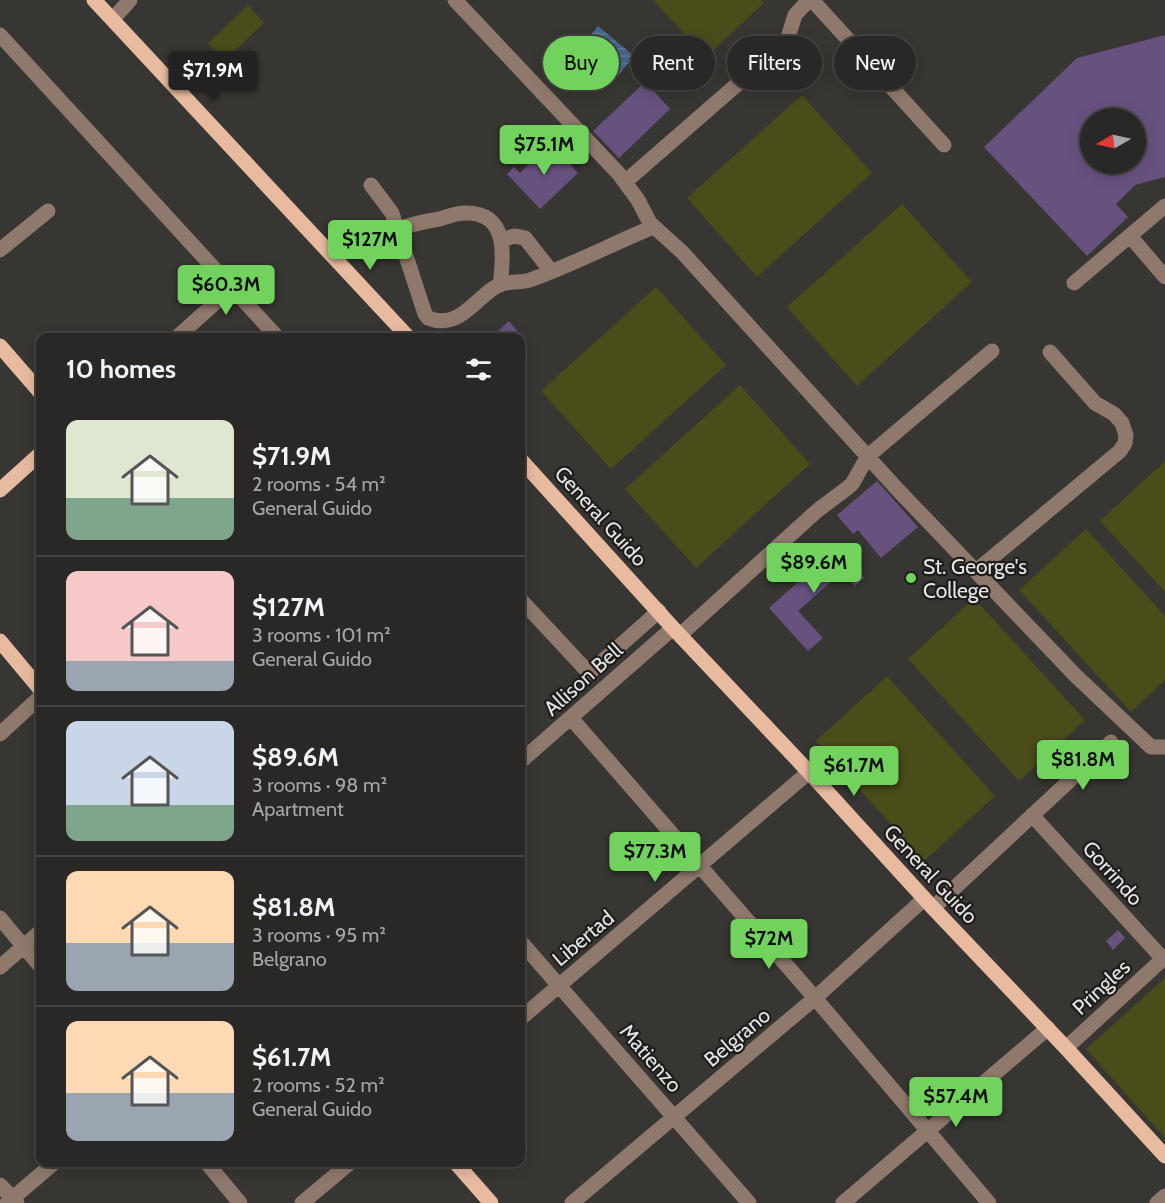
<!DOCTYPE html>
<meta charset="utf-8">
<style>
:root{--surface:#292826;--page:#353432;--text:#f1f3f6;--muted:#a5a6a7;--line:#454443;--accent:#71d35e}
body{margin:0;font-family:Cabin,sans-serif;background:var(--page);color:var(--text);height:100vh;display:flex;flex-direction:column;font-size:22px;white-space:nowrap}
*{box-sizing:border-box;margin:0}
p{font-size:20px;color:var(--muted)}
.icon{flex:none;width:33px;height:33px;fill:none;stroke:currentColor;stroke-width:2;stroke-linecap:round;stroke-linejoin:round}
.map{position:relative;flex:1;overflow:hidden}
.sheet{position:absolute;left:36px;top:333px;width:489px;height:834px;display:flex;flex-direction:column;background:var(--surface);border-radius:12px;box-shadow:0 3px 15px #0003,0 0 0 2px var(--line)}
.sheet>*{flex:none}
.top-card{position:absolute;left:543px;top:36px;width:531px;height:54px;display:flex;gap:12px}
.needle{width:39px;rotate:261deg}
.buttons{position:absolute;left:1080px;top:108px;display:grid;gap:12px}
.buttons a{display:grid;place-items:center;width:66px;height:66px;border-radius:50%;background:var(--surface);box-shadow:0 3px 15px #0003,0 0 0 2px var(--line);font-size:30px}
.price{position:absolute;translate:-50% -51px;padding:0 14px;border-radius:6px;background:var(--accent);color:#111;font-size:20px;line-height:39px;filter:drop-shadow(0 2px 3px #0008)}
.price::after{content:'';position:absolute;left:50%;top:36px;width:18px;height:14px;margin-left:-9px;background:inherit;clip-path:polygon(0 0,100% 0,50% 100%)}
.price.current{background:#222;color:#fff}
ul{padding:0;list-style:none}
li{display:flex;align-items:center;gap:18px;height:150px;padding:0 30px}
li+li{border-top:2px solid var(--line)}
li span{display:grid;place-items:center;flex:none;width:168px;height:120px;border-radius:12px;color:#555}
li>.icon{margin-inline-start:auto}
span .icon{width:72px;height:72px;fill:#fffc;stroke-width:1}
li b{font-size:26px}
h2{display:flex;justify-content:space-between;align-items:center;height:72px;padding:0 30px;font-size:26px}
.pill{padding:0 21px;border-radius:27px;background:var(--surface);box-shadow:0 3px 15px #0003,0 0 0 2px var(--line);font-size:21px;line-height:54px}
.pill.current{background:var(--accent);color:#111}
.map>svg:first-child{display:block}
</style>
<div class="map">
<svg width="1165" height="1203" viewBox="0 0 1165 1203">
<defs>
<pattern id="water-rules" width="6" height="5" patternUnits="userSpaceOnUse" patternTransform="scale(1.5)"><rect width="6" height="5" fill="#49668f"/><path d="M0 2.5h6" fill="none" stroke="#637c9e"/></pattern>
</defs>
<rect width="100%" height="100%" fill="#373632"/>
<path fill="#4a4c19" d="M653,0H761L764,3L706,57Z
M248,5L264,23L225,60L208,43Z
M802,95L872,173L757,277L687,198Z
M902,204L972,282L857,386L787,307Z
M656,287L726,365L611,469L541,391Z
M740,385L810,464L696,568L625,489Z
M1165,461V592L1100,521Z
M1086,529L1165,616V680L1131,712L1019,590Z
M974,598L1085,720L1019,781L908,659Z
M887,676L995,796L924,861L816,741Z
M1165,978V1138L1086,1049Z"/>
<path fill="url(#water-rules)" d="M598,26L634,56L618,76L582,46Z"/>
<path fill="#67527f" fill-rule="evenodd" d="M1165,35V177L1135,185L1116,204L1128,217L1087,256L984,147L1077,58ZM1090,118H1136V164H1090Z
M645,82L670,109L619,158L593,131Z
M550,143L578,173L540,209L507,174L514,167L520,173Z
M509,321L523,338H490Z
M877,481L918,527L881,558L858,530L853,534L837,515Z
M842,543L856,559L851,563L864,578L855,586L842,572L798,611L823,638L808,651L769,608Z
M1118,930L1125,938L1113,950L1106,941Z"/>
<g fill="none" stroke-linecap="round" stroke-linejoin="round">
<path stroke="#8f796c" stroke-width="15" d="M455,0L619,174L638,200L650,223L682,252L898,490L1076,676L1151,747H1165
M812,0L944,145
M113,19L130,0
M0,35L278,338
M625,182L787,41L795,15L809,0
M371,185L392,213L425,314L428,318C460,331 476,296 499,285C507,281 521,283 530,280C572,265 612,244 653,227
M398,229C410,225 421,222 434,220C445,219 455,212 466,213C508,213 504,255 500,285
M1130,236L1165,277
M502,240L514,236L525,238L551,271
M0,250L48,211
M1074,283L1165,206
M176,338L233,287
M976,571L1120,451L1125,443L1126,435L1122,423L1114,414L1095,403L1050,352
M520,599L589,673L659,611
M680,635L818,510L846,489L852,484L868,456L992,351
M571,718L815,998L989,1203
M0,734L40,697
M520,762L673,628
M1032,815L1163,959
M933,908L1111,742
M0,918L40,966
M520,941L749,1203
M0,967L40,932
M520,1019L809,772
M1066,1048L1165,957
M206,1162L240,1203
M0,1185L17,1203
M7,1203L55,1162
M302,1203L351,1162
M572,1203L815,998L924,899
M843,1203L1048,1028
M1157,1203L1165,1196"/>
<path stroke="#e8bba1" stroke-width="15" d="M94,0L409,338
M0,346L40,392
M520,459L673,628L809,772L933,908L1066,1048L1165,1156
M0,490L40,454
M0,641L40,689
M455,1162L491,1203"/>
</g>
<circle fill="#71d35e" stroke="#1e1d1c" stroke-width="2" cx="911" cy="578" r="6"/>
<g text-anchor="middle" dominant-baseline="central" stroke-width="4.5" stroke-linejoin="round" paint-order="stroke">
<g font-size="21" fill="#e5e4e2" stroke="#1e1d1c">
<text transform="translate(601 516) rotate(48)">General Guido</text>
<text transform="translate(583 679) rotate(-42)">Allison Bell</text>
<text transform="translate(1113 873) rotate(48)">Gorrindo</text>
<text transform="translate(931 874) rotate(47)">General Guido</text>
<text transform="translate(583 938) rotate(-40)">Libertad</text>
<text transform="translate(1101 987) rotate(-43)">Pringles</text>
<text transform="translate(737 1037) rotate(-40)">Belgrano</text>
<text transform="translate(651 1058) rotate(49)">Matienzo</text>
</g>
<g font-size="21" fill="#e5e4e2" stroke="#1e1d1c" text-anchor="start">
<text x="923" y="566">St. George's<tspan x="923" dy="24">College</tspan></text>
</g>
</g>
</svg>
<div class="buttons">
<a><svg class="needle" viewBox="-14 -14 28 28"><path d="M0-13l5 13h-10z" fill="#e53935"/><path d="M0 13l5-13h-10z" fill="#a5a6a7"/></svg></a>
</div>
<b class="price current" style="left:213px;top:102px">$71.9M</b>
<b class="price" style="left:544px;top:176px">$75.1M</b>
<b class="price" style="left:370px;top:271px">$127M</b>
<b class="price" style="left:226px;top:316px">$60.3M</b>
<b class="price" style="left:814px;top:594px">$89.6M</b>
<b class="price" style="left:1083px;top:791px">$81.8M</b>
<b class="price" style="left:854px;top:797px">$61.7M</b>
<b class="price" style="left:655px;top:883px">$77.3M</b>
<b class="price" style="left:769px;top:970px">$72M</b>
<b class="price" style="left:956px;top:1128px">$57.4M</b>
<div class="top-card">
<a class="pill current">Buy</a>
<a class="pill">Rent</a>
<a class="pill">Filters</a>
<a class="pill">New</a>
</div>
<section class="sheet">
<h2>10 homes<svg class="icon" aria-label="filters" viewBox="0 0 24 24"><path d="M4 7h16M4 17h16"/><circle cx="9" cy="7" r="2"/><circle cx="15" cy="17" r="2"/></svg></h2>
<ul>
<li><span style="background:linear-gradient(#dfe7d0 65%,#7fa58c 0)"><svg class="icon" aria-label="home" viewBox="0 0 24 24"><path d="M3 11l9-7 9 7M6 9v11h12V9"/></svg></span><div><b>$71.9M</b><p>2 rooms · 54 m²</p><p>General Guido</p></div></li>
<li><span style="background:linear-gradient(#f6c9c9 75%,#9aa5b1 0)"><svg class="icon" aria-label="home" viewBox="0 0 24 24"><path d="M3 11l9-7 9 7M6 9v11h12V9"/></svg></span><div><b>$127M</b><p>3 rooms · 101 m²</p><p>General Guido</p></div></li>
<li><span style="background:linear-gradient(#c9d6e8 70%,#7fa58c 0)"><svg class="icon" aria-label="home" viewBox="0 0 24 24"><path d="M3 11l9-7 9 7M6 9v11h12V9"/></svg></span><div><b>$89.6M</b><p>3 rooms · 98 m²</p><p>Apartment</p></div></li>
<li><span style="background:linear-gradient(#ffd9b3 60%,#9aa5b1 0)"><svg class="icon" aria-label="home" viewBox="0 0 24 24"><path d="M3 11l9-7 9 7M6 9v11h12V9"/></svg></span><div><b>$81.8M</b><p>3 rooms · 95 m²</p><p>Belgrano</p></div></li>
<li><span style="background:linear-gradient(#ffd9b3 60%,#9aa5b1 0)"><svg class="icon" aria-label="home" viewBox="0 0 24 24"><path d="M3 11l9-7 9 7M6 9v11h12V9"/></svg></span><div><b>$61.7M</b><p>2 rooms · 52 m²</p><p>General Guido</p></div></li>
</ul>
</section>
</div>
